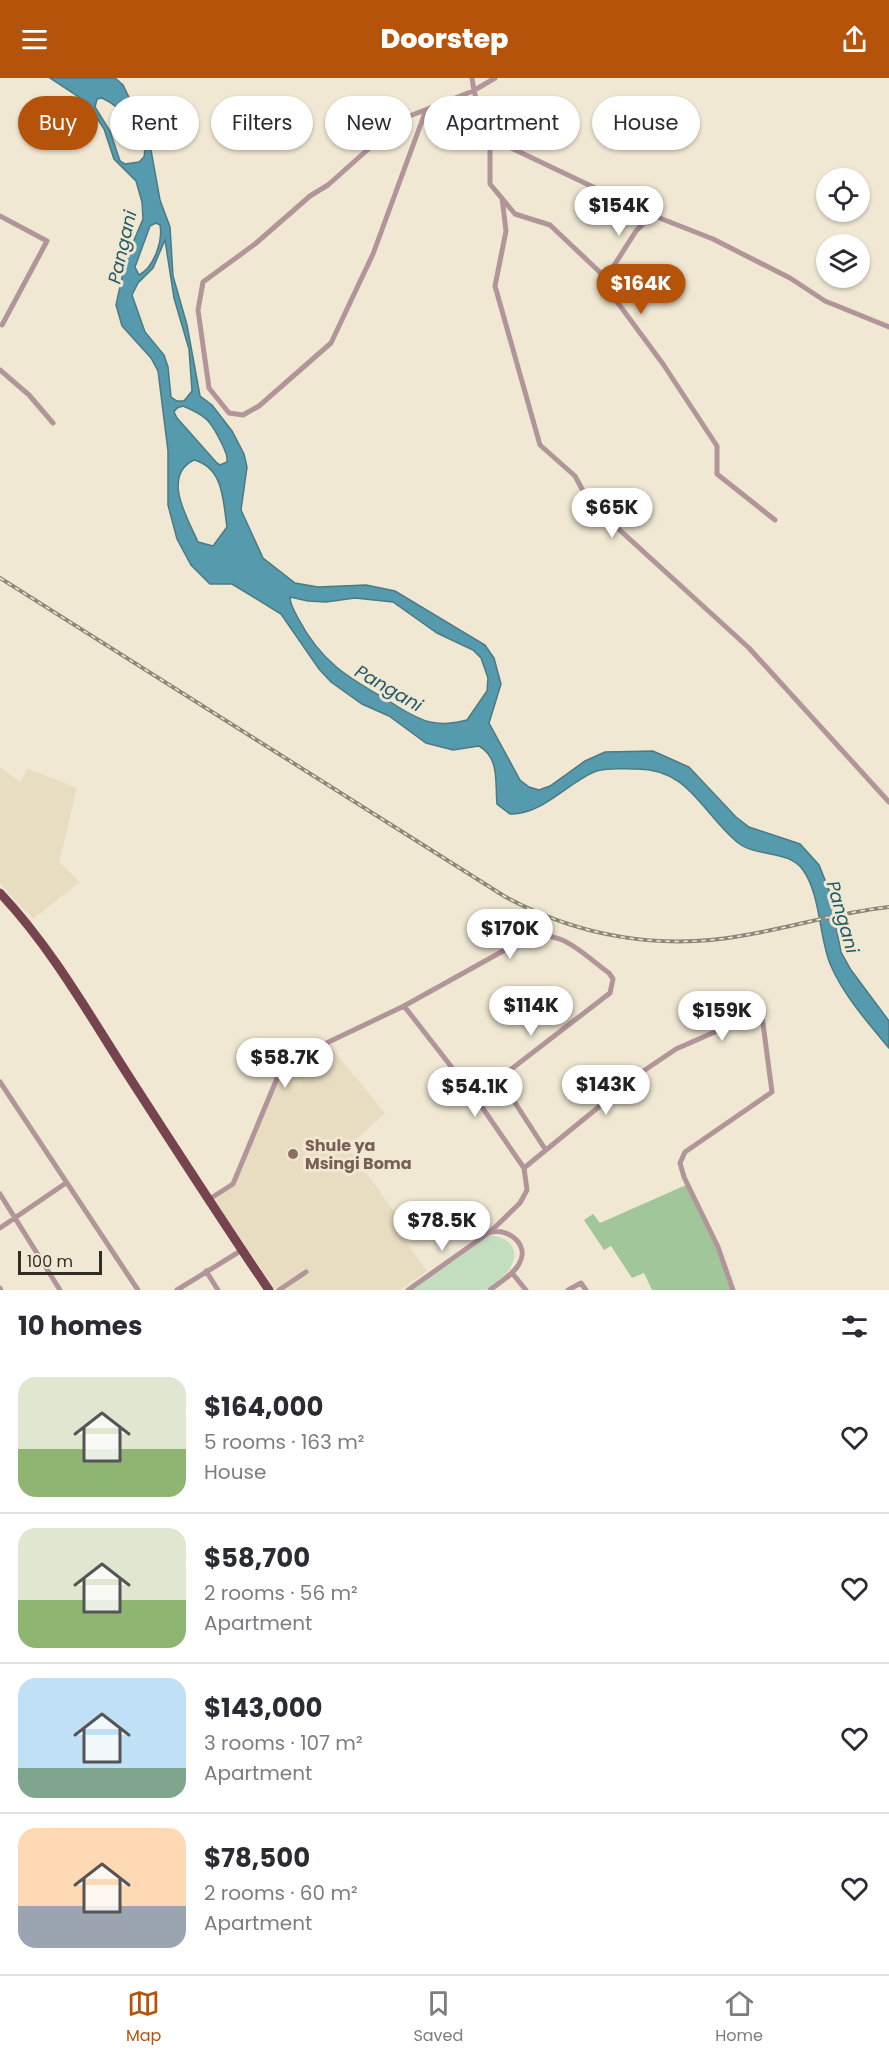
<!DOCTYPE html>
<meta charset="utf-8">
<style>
:root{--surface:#fff;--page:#f2f2f3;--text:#2b2b33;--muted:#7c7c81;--line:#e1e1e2;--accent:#b45309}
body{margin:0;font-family:Poppins,sans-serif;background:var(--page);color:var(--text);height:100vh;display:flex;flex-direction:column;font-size:22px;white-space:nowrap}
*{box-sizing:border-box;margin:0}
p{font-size:20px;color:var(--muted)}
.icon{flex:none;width:33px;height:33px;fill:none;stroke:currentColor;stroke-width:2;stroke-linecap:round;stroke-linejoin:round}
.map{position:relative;height:1212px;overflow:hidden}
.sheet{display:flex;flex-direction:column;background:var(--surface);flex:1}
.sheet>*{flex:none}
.guide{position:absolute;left:18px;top:18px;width:854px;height:54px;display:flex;gap:12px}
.fabs{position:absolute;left:816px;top:90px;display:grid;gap:12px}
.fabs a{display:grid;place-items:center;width:54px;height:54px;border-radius:50%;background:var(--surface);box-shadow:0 2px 4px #0004;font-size:30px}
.scale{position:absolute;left:18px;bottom:15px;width:84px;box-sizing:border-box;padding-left:6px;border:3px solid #302d25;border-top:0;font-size:16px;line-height:21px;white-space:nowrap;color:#302d25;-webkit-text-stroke:4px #f0e8d3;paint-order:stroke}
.price{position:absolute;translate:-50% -51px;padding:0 14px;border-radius:21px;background:#fff;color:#222;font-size:20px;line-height:39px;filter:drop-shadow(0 2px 3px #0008)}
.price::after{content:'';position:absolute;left:50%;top:36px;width:18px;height:14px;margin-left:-9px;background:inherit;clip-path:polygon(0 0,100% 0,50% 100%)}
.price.active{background:var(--accent);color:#fff}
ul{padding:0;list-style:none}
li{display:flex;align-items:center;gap:18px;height:150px;padding:0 18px}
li+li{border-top:2px solid var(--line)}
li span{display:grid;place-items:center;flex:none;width:168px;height:120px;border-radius:18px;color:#555}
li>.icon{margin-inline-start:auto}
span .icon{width:72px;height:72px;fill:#fffc;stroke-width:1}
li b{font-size:26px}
h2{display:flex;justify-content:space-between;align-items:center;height:72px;padding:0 18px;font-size:26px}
.tag{padding:0 21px;border-radius:27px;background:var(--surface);box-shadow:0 2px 4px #0004;font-size:21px;line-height:54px}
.tag.active{background:var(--accent);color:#fff}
header{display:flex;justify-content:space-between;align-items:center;height:78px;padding:0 18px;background:var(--accent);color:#fff;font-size:27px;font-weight:800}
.menu{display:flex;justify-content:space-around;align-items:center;height:84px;border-top:2px solid var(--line);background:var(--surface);font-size:16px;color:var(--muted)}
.menu a{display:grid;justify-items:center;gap:3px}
.menu .active{color:var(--accent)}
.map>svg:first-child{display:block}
</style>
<header><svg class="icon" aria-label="menu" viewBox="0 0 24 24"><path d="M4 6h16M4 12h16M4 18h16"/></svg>Doorstep<svg class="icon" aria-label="share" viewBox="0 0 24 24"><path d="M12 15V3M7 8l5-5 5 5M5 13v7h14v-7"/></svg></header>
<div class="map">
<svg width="889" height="1212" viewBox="0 0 889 1212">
<rect width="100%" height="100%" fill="#f0e8d3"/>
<path fill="#e9ddc1" d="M0,689L20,704L28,691L77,710L59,784L80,804L33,841L0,806Z
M329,967L385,1035L348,1069L400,1142L393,1147L427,1193L400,1212H276L213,1121L235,1107L280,999L315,973Z"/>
<path fill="#c3debe" d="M491,1157C521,1162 520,1185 499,1202C494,1206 489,1211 483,1212C461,1212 435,1212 412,1212Z"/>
<path fill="#a0c699" d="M686,1107L716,1170L731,1212H652L644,1195L632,1200L611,1168L604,1172L584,1142L593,1136L600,1145Z"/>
<path fill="#569bad" stroke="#4b7a84" stroke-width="1.5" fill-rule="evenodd" d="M50,0H115L123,7L149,61L160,122L170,149L173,198L187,247L200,318L212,327L232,353L244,376L247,389L241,432L263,480L295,505L318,509L366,507L395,513L485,567L494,580L501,606L489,645L520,702L529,709L539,712L550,708L585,683L605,674L653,673L689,689L736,739L749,749L800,766L819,787L829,812L841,874L851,892L889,943V970C869,946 844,918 831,888C819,861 821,817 803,792C788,771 756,780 737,764C701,734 689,690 635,691C622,691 606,689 594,694C566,706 542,737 510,736L497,726C495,705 500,680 479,668L453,672L426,665L389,638L362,626L331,604L319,591L281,536L232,506H210L191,487L177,461L168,427V373L158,293L151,280L122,248L116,227L126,181L143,141L142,124L136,103L114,81L104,51L95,37L79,19ZM102,20C120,28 149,58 144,79L139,84L125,86L120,83L110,53L95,29L97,21ZM156,145L160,147C163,163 154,189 139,197L135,189L150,148ZM165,162L174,220L189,271L192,313L184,323H177L171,319L168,289L164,277L145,254L132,217L138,205L153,190ZM183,328C207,338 211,343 222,366C225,373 228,376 227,384L220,387L216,384L177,340L174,334L177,330ZM194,382C224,390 223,423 227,449L213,468L198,464C188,441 161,398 194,382ZM290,519L308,523L326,524L355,520L393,524L437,555L473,572L481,580L488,600L487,613L467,642C454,645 443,647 430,644C415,640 401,631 389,623C347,599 321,584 298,540C294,533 290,526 290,519Z"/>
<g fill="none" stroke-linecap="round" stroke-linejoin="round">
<path stroke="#b19599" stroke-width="5" d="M472,0C475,27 486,51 507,68L652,137L713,161L790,200L825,223L889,249
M426,32L373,176L331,265L259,328L243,337L229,335L209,310L198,232L203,204L255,166L310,118L328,107L402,41L473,13L495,0
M490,54V106L515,136L550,147L606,200L615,221L663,286L717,368V396L775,442
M502,120L506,153L495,208L540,367L575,398L589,424L749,570L889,724
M0,138L47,163L2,247
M606,200L636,153L652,137
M0,292L29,317L53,345
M404,928L475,1019L524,1090L527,1112L520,1125L490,1154L408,1212
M499,1000L545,1071
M0,1004L138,1212
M524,1090L639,996L676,971L749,939L762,938L772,1014L685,1074L680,1085L684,1099L718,1169L733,1212
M0,1116L60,1212
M208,1122L233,1106L278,998L314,971L404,928L523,862C560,848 580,874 609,895L613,901L610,915L475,1019
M0,1150L66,1105
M206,1193L218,1212
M512,1195L526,1212
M0,1210L1,1212
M177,1212L242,1172
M279,1212L306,1194
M490,1212C500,1204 513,1197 519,1186C530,1168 510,1150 491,1154
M568,1212L581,1205L586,1212"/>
<path stroke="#76444e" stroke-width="9" d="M0,815C50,868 87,933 126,994C173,1067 220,1140 269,1212"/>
<g stroke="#8c8779" stroke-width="4">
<path id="rail" d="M0,500L504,818C579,859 662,873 746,857C793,849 841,834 889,829"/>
</g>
<use href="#rail" stroke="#f0e8d3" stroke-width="1.5" stroke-dasharray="4.5" stroke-linecap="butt"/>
</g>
<circle fill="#8d6e63" stroke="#f0e8d3" stroke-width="2" cx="293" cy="1076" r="6"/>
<g text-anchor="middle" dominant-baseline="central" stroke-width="6" stroke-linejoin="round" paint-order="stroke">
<g font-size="16" font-weight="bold" fill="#785e54" stroke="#f0e8d3" text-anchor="start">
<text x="305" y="1067">Shule ya<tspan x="305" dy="18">Msingi Boma</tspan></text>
</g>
<g font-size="18" font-style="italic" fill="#215a68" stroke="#f0e8d3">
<text transform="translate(122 169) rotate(-77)">Pangani</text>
<text transform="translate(389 610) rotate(30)">Pangani</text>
<text transform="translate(843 839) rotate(74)">Pangani</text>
</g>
</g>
</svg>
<div class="fabs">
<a><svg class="icon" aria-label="locate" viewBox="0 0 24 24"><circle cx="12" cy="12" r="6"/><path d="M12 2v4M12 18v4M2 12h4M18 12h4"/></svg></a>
<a><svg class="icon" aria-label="layers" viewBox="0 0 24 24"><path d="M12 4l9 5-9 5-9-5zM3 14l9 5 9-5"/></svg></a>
</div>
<div class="scale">100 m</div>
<b class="price" style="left:619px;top:159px">$154K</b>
<b class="price active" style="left:641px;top:237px">$164K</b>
<b class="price" style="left:612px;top:461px">$65K</b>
<b class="price" style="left:510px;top:882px">$170K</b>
<b class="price" style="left:531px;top:959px">$114K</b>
<b class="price" style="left:722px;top:964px">$159K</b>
<b class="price" style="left:285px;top:1011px">$58.7K</b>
<b class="price" style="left:606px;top:1038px">$143K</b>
<b class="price" style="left:475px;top:1040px">$54.1K</b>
<b class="price" style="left:442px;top:1174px">$78.5K</b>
<div class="guide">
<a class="tag active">Buy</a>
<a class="tag">Rent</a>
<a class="tag">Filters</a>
<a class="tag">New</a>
<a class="tag">Apartment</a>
<a class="tag">House</a>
</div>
</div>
<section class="sheet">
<h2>10 homes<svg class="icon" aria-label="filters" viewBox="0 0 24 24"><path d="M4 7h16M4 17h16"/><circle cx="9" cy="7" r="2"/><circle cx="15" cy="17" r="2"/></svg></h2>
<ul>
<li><span style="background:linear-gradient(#dfe7d0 60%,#8fb573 0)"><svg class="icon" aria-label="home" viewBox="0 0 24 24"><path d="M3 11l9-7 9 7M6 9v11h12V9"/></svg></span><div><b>$164,000</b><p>5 rooms · 163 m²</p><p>House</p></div><svg class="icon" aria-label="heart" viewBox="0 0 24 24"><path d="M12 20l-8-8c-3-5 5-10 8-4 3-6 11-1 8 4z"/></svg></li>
<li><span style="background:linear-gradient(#dfe7d0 60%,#8fb573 0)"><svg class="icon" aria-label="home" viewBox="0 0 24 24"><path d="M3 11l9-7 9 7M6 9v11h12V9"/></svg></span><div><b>$58,700</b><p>2 rooms · 56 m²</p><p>Apartment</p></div><svg class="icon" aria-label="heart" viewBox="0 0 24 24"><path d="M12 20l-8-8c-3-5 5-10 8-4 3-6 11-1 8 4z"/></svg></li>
<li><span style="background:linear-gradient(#bfe0f5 75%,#7fa58c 0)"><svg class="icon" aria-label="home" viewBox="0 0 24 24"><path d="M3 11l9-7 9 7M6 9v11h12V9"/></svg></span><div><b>$143,000</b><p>3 rooms · 107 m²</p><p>Apartment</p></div><svg class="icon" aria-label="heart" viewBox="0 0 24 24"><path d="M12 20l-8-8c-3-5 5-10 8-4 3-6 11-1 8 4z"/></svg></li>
<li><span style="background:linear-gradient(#ffd9b3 65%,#9aa5b1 0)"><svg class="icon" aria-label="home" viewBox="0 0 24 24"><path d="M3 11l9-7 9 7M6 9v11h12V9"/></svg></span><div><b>$78,500</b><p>2 rooms · 60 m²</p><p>Apartment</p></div><svg class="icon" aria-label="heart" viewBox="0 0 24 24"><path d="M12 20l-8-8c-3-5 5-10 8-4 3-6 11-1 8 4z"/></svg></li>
</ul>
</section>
<nav class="menu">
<a class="active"><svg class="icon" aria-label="map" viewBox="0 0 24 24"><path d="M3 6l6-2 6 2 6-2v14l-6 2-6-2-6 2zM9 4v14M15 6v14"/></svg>Map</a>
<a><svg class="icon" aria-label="saved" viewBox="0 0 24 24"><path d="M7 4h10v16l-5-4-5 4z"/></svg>Saved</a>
<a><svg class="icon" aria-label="home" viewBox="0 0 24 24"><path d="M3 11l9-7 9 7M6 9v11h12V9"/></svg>Home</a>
</nav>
